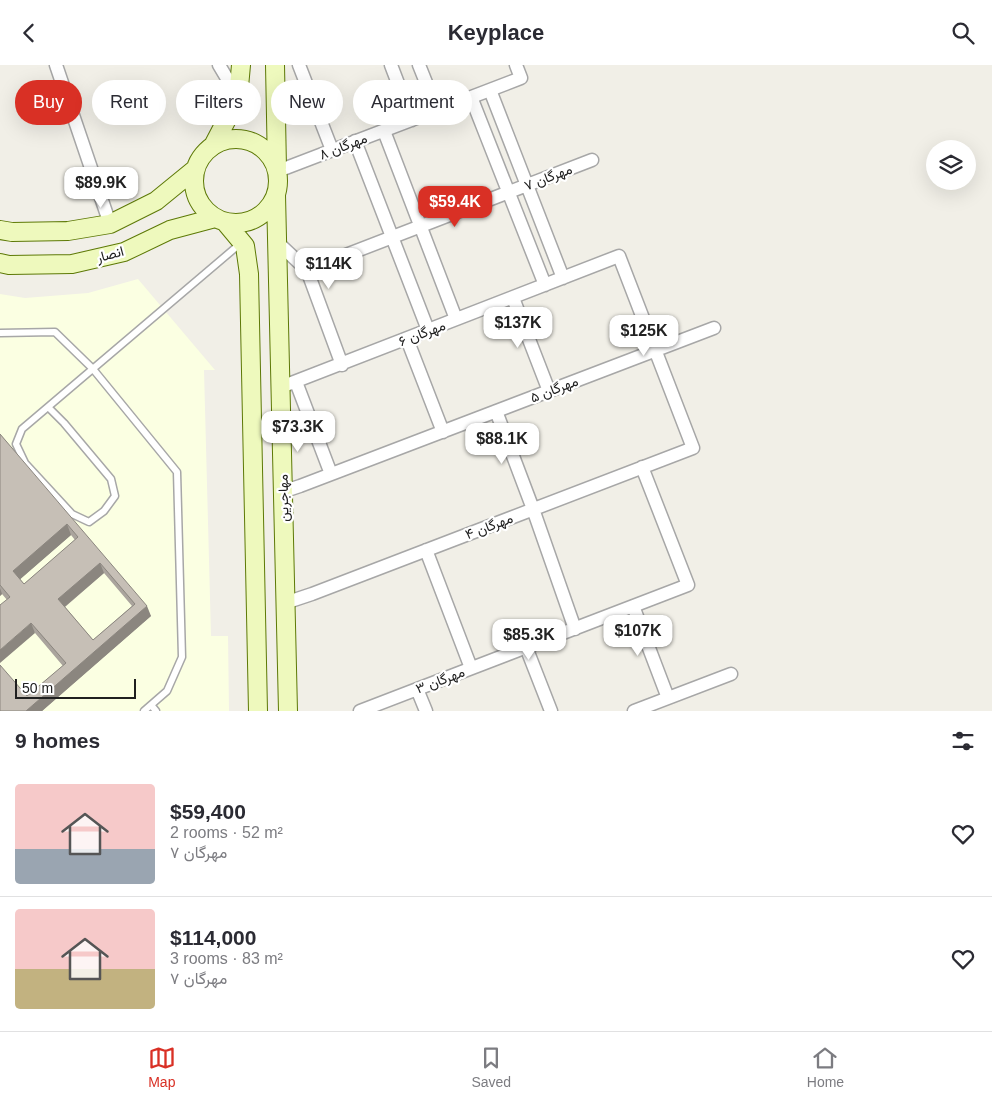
<!DOCTYPE html>
<meta charset="utf-8">
<style>
:root{--surface:#fff;--page:#f7f7f7;--text:#2b2b33;--muted:#7c7c81;--line:#e1e1e2;--accent:#d93025}
body{margin:0;font-family:Arial,Vazirmatn,sans-serif;background:var(--page);color:var(--text);height:100vh;display:flex;flex-direction:column;font-size:19px;white-space:nowrap}
*{box-sizing:border-box;margin:0}
p{font-size:16px;color:var(--muted)}
.icon{flex:none;width:28px;height:28px;fill:none;stroke:currentColor;stroke-width:2;stroke-linecap:round;stroke-linejoin:round}
.map{position:relative;height:646px;overflow:hidden}
.side{display:flex;flex-direction:column;background:var(--surface);flex:1}
.side>*{flex:none}
.banner{position:absolute;left:15px;top:15px;width:500px;height:45px;display:flex;gap:10px}
.controls{position:absolute;left:926px;top:75px;display:grid;gap:10px}
.controls a{display:grid;place-items:center;width:50px;height:50px;border-radius:50%;background:var(--surface);box-shadow:0 5px 20px #0002;font-size:25px}
.scale{position:absolute;left:15px;bottom:12px;width:121px;box-sizing:border-box;padding-left:5px;border:2px solid #202020;border-top:0;font-size:14px;line-height:18px;white-space:nowrap;color:#202020;-webkit-text-stroke:4px #fff;paint-order:stroke}
.price{position:absolute;translate:-50% -42px;padding:0 11px;border-radius:10px;background:#fff;color:#222;font-size:16px;line-height:32px;filter:drop-shadow(0 1px 2px #0008)}
.price::after{content:'';position:absolute;left:50%;top:30px;width:15px;height:11px;margin-left:-8px;background:inherit;clip-path:polygon(0 0,100% 0,50% 100%)}
.price.selected{background:var(--accent);color:#fff}
ul{padding:0;list-style:none}
li{display:flex;align-items:center;gap:15px;height:125px;padding:0 15px}
li+li{border-top:1px solid var(--line)}
li span{display:grid;place-items:center;flex:none;width:140px;height:100px;border-radius:5px;color:#555}
li>.icon{margin-inline-start:auto}
span .icon{width:60px;height:60px;fill:#fffc;stroke-width:1}
li b{font-size:21px}
h2{display:flex;justify-content:space-between;align-items:center;height:60px;padding:0 15px;font-size:21px}
.pill{padding:0 18px;border-radius:22px;background:var(--surface);box-shadow:0 5px 20px #0002;font-size:18px;line-height:45px}
.pill.selected{background:var(--accent);color:#fff}
header{display:flex;justify-content:space-between;align-items:center;height:65px;padding:0 15px;background:var(--surface);font-size:22px;font-weight:800}
.tab-bar{display:flex;justify-content:space-around;align-items:center;height:70px;border-top:1px solid var(--line);background:var(--surface);font-size:14px;color:var(--muted)}
.tab-bar a{display:grid;justify-items:center;gap:2px}
.tab-bar .selected{color:var(--accent)}
.map>svg:first-child{display:block}
</style>
<header><svg class="icon" aria-label="back" viewBox="0 0 24 24"><path d="M15 5l-7 7 7 7"/></svg>Keyplace<svg class="icon" aria-label="search" viewBox="0 0 24 24"><circle cx="10" cy="10" r="6"/><path d="M15 15l6 6"/></svg></header>
<div class="map">
<svg width="992" height="646" viewBox="0 0 992 646">
<rect width="100%" height="100%" fill="#f1efe7"/>
<path fill="#fbffe2" d="M138,214L215,305H204L211,571H228L229,646H0V229L25,233L88,228Z"/>
<g fill="none" stroke-linecap="round" stroke-linejoin="round">
<g stroke="#a7a7a7" stroke-width="9">
<path id="service" d="M0,268L55,267L93,304L177,407L182,592L167,626L144,646
M48,342L64,358L111,414L115,431L104,446L89,457L72,449L25,398L16,379L22,364L241,178
M151,640L156,646"/>
</g>
<g stroke="#a7a7a7" stroke-width="15">
<path id="minor" d="M56,0L110,159
M219,0L238,32
M299,0L332,85
M391,0L412,55
M419,0L437,45
M490,25L563,213
M471,32L545,220
M384,66L456,254
M355,76L428,265
M278,106L521,13L516,0
M277,177L307,205L342,300
M307,205L592,95
M513,233L549,326
M407,274L443,367
M296,317L331,409
M281,322L619,191L693,383L312,529L285,538
M496,346L533,444L575,564
M282,427L300,421L714,263
M426,485L471,603
M633,541L668,633
M526,582L551,646
M417,624L426,646
M360,646L688,520L642,402
M634,646L731,609"/>
</g>
<g stroke="#5d7906" stroke-width="20">
<path id="secondary" d="M275,0L277,103
M194 116a42 42 0 1 1 84 0a42 42 0 1 1-84 0Z
M214,79L238,33L241,0
M276,130L288,646
M225,157L245,181L249,209L258,646
M0,165L12,167L68,166L110,159L156,136L194,105
M0,198L9,200L72,199L124,187L170,165L215,153"/>
</g>
<use href="#service" stroke="#fff" stroke-width="6"/>
<use href="#minor" stroke="#fff" stroke-width="12"/>
<use href="#secondary" stroke="#eef9bd" stroke-width="18"/>
</g>
<path fill="#aaa49d" fill-rule="evenodd" d="M0,369L151,551L42,646H0L27,631L63,601L2,529L0,531ZM71,470L75,475L24,519L20,514ZM104,508L132,541L93,575L65,542Z"/>
<path fill="#8b867f" d="M67,459L71,470L17,517L13,506Z
M100,498L104,508L62,544L58,534Z
M0,523L2,529L0,531Z
M147,541L151,551L42,646H26Z
M31,558L35,568L0,598V585Z"/>
<path fill="#c6bfb6" stroke="#8b867f" fill-rule="evenodd" d="M0,369L147,541L26,646H0V600L27,631L66,598L31,558L0,585V540L10,532L0,520ZM67,459L78,472L24,519L13,506ZM100,498L135,539L93,575L58,534Z"/>
<g text-anchor="middle" dominant-baseline="central" stroke-width="4.5" stroke-linejoin="round" paint-order="stroke">
<g font-size="14" fill="#202020" stroke="#fff">
<text transform="translate(343 81) rotate(-21)">مهرگان ۸</text>
<text transform="translate(548 112) rotate(-21)">مهرگان ۷</text>
<text transform="translate(110 189) rotate(-15)">انصار</text>
<text transform="translate(422 268) rotate(-21)">مهرگان ۶</text>
<text transform="translate(554 324) rotate(-21)">مهرگان ۵</text>
<text transform="translate(283 433) rotate(-91)">مهاجرین</text>
<text transform="translate(489 461) rotate(-21)">مهرگان ۴</text>
<text transform="translate(440 615) rotate(-21)">مهرگان ۳</text>
</g>
</g>
</svg>
<div class="controls">
<a><svg class="icon" aria-label="layers" viewBox="0 0 24 24"><path d="M12 4l9 5-9 5-9-5zM3 14l9 5 9-5"/></svg></a>
</div>
<div class="scale">50 m</div>
<b class="price" style="left:101px;top:144px">$89.9K</b>
<b class="price selected" style="left:455px;top:163px">$59.4K</b>
<b class="price" style="left:329px;top:225px">$114K</b>
<b class="price" style="left:518px;top:284px">$137K</b>
<b class="price" style="left:644px;top:292px">$125K</b>
<b class="price" style="left:298px;top:388px">$73.3K</b>
<b class="price" style="left:502px;top:400px">$88.1K</b>
<b class="price" style="left:638px;top:592px">$107K</b>
<b class="price" style="left:529px;top:596px">$85.3K</b>
<div class="banner">
<a class="pill selected">Buy</a>
<a class="pill">Rent</a>
<a class="pill">Filters</a>
<a class="pill">New</a>
<a class="pill">Apartment</a>
</div>
</div>
<section class="side">
<h2>9 homes<svg class="icon" aria-label="filters" viewBox="0 0 24 24"><path d="M4 7h16M4 17h16"/><circle cx="9" cy="7" r="2"/><circle cx="15" cy="17" r="2"/></svg></h2>
<ul>
<li><span style="background:linear-gradient(#f6c9c9 65%,#9aa5b1 0)"><svg class="icon" aria-label="home" viewBox="0 0 24 24"><path d="M3 11l9-7 9 7M6 9v11h12V9"/></svg></span><div><b>$59,400</b><p>2 rooms · 52 m²</p><p>مهرگان ۷</p></div><svg class="icon" aria-label="heart" viewBox="0 0 24 24"><path d="M12 20l-8-8c-3-5 5-10 8-4 3-6 11-1 8 4z"/></svg></li>
<li><span style="background:linear-gradient(#f6c9c9 60%,#c2b280 0)"><svg class="icon" aria-label="home" viewBox="0 0 24 24"><path d="M3 11l9-7 9 7M6 9v11h12V9"/></svg></span><div><b>$114,000</b><p>3 rooms · 83 m²</p><p>مهرگان ۷</p></div><svg class="icon" aria-label="heart" viewBox="0 0 24 24"><path d="M12 20l-8-8c-3-5 5-10 8-4 3-6 11-1 8 4z"/></svg></li>
</ul>
</section>
<nav class="tab-bar">
<a class="selected"><svg class="icon" aria-label="map" viewBox="0 0 24 24"><path d="M3 6l6-2 6 2 6-2v14l-6 2-6-2-6 2zM9 4v14M15 6v14"/></svg>Map</a>
<a><svg class="icon" aria-label="saved" viewBox="0 0 24 24"><path d="M7 4h10v16l-5-4-5 4z"/></svg>Saved</a>
<a><svg class="icon" aria-label="home" viewBox="0 0 24 24"><path d="M3 11l9-7 9 7M6 9v11h12V9"/></svg>Home</a>
</nav>
